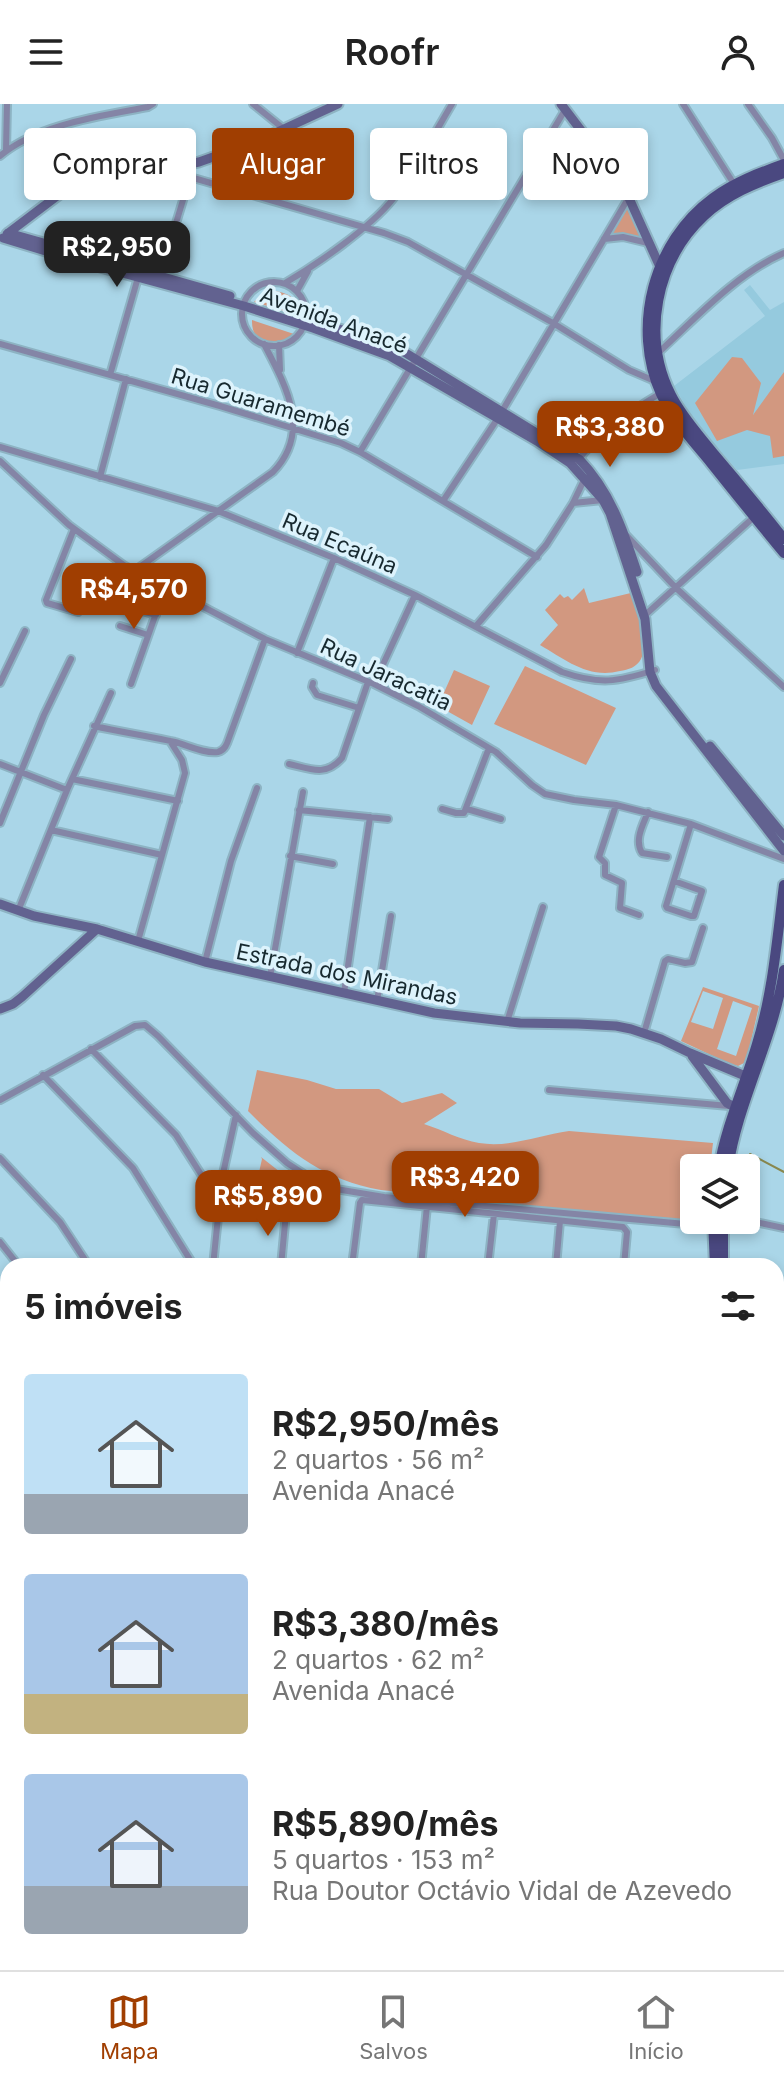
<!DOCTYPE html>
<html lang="pt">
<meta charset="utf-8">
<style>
:root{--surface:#fff;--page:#f6f6f6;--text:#222;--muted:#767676;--line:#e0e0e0;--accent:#a03e01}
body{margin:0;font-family:Inter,sans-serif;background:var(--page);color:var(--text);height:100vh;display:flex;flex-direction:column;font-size:30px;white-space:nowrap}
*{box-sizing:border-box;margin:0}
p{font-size:26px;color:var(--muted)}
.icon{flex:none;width:44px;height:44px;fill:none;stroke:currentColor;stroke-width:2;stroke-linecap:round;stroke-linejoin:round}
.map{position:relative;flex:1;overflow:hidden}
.side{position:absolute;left:0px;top:1154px;width:784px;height:712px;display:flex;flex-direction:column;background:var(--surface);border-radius:24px 24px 0 0;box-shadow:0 4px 12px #0003}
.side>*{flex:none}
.guide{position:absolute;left:24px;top:24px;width:736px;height:72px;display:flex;gap:16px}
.fabs{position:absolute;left:680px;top:1050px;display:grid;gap:16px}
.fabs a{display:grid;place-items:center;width:80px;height:80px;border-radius:8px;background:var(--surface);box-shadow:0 4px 12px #0003;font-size:40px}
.price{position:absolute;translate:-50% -68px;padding:0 18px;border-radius:16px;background:var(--accent);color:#fff;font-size:26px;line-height:52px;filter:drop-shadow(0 2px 4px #0008)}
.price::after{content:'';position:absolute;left:50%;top:48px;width:24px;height:18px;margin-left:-12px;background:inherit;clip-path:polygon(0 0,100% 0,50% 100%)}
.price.selected{background:#222;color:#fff}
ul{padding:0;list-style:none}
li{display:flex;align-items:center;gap:24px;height:200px;padding:0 24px}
li span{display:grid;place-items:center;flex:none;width:224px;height:160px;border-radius:8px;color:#555}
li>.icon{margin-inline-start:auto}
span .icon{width:96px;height:96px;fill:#fffc;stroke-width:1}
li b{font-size:34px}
h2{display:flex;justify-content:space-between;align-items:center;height:96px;padding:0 24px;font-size:34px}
.tag{padding:0 28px;border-radius:8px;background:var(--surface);box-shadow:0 4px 12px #0003;font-size:28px;line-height:72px}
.tag.selected{background:var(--accent);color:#fff}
header{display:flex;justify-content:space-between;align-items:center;height:104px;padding:0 24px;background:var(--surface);font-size:36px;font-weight:600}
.tab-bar{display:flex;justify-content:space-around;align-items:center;height:112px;border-top:2px solid var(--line);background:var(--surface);font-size:22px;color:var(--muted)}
.tab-bar a{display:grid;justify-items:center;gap:4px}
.tab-bar .selected{color:var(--accent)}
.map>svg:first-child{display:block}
</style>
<header><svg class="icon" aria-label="menu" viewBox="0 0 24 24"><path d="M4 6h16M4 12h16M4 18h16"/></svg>Roofr<svg class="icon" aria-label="person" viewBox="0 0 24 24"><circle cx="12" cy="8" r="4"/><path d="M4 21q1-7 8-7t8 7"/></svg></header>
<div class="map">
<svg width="784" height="1866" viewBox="0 0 784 1866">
<rect width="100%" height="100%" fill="#aad6e8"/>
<path fill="#95cade" d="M750,181L770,206L784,198V360L737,366L695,318L674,282L765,212L744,186Z"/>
<path fill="#d29880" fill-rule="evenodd" d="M629,95L646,137L608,130Z
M267,187C286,187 298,192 301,212L254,198L262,190Z
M252,216L294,230C278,249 251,242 252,216Z
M732,253L742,254L761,279L753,311L784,268V352L773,354L770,332L747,326L717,337L695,299Z
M584,484L589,499L635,488C638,503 648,542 641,555C637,563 628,566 620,567C588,575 566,556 540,541L558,521L545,506L560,490L564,494L568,492L572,496Z
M525,562L616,604L586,661L494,620Z
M454,566L490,582L472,621L438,602Z
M703,883L759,902L748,950L744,959L738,962L730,960L681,937ZM703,887L723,894L713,925L691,918ZM733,897L752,904L736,952L717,945Z
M257,966L307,976L336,985H379L402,999L442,989L457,999L424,1020C443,1026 460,1036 479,1039C510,1044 539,1031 569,1027L713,1039L710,1064H694V1116H704L703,1121C596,1110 489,1097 381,1086C322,1075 289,1048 248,1007Z
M261,1053L289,1075L321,1094L320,1101L253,1095L262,1055Z"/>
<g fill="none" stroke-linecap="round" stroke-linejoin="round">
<path stroke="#89884e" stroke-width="2" d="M750,1050L784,1068"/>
<path stroke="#bab15c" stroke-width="14" d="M776,1438H784"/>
<g stroke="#8db3c3" stroke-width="10">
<path id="street" d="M253,0L284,25
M683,0L734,80
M748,0L772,34L784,56
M41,29L88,45L149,59L162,67L190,73L384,129L408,138L553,219L629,266L657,278
M6,47L7,0
M0,52C38,20 101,12 148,3L153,0
M604,135L623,133L648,139
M160,172L190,73
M242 210a32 32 0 1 1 64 0a32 32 0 1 1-64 0Z
M285,179C316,161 370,124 393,95C415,66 433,32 452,0
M297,187L308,167
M0,240L220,302L341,339L360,348L537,453
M279,241L280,266
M659,248C697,213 736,170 784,149
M110,271L139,170
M0,343L218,407L334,454L415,491L562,568C600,581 617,578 655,566
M360,348L565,6
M0,357L69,421L125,462L265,535L374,580L418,602L496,648L532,681L545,690L574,696L616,701L691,720L784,755
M577,357C600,329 630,307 661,289
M100,373L126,275
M443,397L498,314L629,93
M573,399L603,396
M74,425L46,496L47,499L78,508
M627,432L676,484L784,583
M134,467L273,368C312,328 286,282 264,240
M121,472L112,496L115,499L156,511
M644,512L754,413
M120,522L148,531
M476,522L546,441L573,399L585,374
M297,549L334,454
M0,579L25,527
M313,579L312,583L317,591L359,604
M131,580L165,484
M374,580L415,491
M94,622C121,628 148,632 175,638C187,641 205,650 218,648C225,646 227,640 229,634L265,535
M0,660L67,686
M289,660C311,665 325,673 342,654L368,578
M72,675L178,697
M616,701L599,753L605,759V771L622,779L620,804L639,811
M442,705L456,709H464L489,644
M467,705L501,715
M299,706L388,715
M648,708C643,721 634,736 642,749L667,753
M0,719L44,611L71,555
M51,726L162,751
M290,752L333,760
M674,777L702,787L694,812H691L667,804L666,802L691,720
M18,807L67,686L111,589
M138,837L185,669L182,656L170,637
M205,858L231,757L257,684
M270,873L303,688
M344,889L370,713
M377,897L391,812
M507,918L543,803
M644,929L665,857L668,855L685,859L692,858L703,824
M91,945L176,1031L218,1097
M43,971L133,1064L194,1162
M549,986L729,1002
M0,996L135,922L145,921L158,932L253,1029L287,1059L313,1076L336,1085L384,1093L708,1122
M0,1054L60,1118L89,1162
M746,1116L784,1124
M0,1138L19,1162
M213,1162L222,1074L236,1011
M281,1162L286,1109
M352,1162L360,1099L362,1096L623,1123L627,1128L624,1162
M421,1162L427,1102
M488,1162L494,1110
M556,1162L560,1117
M0,1200L8,1189
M0,1276L8,1281
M0,1292L8,1283
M776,1303L784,1265
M776,1367L784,1369
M0,1368L8,1370
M0,1427L8,1430
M776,1585L784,1592
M0,1618L8,1621
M0,1710L8,1694
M0,1854L8,1855
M34,1858L88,1866
M487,1858L491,1866
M95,1866L98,1858
M175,1866L178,1858
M252,1866L256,1858
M330,1866L333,1858
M408,1866L411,1858"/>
</g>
<g stroke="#8db3c3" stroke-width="13">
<path id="secondary" d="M561,0L624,83L660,163
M130,71L136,65L131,56
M8,129L230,192
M7,130L65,86L199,58L258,37L338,0
M3,134L82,158L244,202L313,224L390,252L537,337L570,359L603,396L610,409L645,515L650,568L656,582L784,747
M298,213L363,232L404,248L579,355C610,387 623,425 637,468
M710,642L784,732
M0,800L34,812L97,825L205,858L434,909L520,919L578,920L616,922L631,925L661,935L690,949L750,974
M0,905L13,900L22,893L97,825
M692,952L727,999L740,1006
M776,1452L781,1461L776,1466
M707,1866L709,1858"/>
</g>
<g stroke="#8db3c3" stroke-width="14">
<path id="primary" d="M784,60C759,69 735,78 713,94C653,138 631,223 661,290C673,316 693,337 711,359C735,389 759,419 784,449
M784,69C755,79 726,91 704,112C656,157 641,232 671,291C682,313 699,331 714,350C738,378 761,406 784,435
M719,1064C726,1021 745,981 757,940C773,888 777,835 784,781
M728,1064C738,996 774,935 784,866
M713,1116L715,1162
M723,1116V1162
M526,1858L527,1866
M552,1858V1866"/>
</g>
<g stroke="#8db3c3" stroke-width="15">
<path id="highway" d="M776,1835L784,1828
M776,1854L784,1847
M739,1866L749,1858
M761,1866L771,1858"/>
</g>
<use href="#street" stroke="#8485a6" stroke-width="6"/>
<use href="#secondary" stroke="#626290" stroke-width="9"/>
<use href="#primary" stroke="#4a4880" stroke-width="10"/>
<use href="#highway" stroke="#373172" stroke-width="11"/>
</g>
<g text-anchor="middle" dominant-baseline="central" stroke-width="7" stroke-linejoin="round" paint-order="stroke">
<g font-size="22" fill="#17292f" stroke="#ddf3fc">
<text transform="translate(334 216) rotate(20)">Avenida Anacé</text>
<text transform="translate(261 298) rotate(17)">Rua Guaramembé</text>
<text transform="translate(340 439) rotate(23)">Rua Ecaúna</text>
<text transform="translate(386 570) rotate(25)">Rua Jaracatia</text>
<text transform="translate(347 870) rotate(12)">Estrada dos Mirandas</text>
</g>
</g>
</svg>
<div class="fabs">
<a><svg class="icon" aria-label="layers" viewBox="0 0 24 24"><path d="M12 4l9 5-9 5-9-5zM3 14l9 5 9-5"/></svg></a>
</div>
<b class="price selected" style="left:117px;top:185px">R$2,950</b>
<b class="price" style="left:610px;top:365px">R$3,380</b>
<b class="price" style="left:134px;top:527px">R$4,570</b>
<b class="price" style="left:465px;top:1115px">R$3,420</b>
<b class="price" style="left:268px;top:1134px">R$5,890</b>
<div class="guide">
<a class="tag">Comprar</a>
<a class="tag selected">Alugar</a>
<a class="tag">Filtros</a>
<a class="tag">Novo</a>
</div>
<section class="side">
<h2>5 imóveis<svg class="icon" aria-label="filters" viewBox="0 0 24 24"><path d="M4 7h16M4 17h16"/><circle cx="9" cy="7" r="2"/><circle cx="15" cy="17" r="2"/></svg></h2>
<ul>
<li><span style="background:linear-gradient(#bfe0f5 75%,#9aa5b1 0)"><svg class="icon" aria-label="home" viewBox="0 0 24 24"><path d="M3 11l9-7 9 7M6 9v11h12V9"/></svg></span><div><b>R$2,950/mês</b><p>2 quartos · 56 m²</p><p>Avenida Anacé</p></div></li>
<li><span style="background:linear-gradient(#a9c7e8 75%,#c2b280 0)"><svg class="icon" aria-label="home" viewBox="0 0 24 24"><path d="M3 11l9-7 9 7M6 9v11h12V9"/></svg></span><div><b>R$3,380/mês</b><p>2 quartos · 62 m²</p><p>Avenida Anacé</p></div></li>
<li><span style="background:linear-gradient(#a9c7e8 70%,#9aa5b1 0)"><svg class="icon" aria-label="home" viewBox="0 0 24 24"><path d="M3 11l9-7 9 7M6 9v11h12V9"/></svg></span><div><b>R$5,890/mês</b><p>5 quartos · 153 m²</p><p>Rua Doutor Octávio Vidal de Azevedo</p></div></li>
</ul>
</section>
</div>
<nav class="tab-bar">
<a class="selected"><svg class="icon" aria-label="map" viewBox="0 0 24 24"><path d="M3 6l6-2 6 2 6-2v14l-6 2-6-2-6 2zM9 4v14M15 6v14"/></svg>Mapa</a>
<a><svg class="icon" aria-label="saved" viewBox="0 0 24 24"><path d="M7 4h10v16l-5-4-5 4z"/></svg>Salvos</a>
<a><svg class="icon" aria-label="home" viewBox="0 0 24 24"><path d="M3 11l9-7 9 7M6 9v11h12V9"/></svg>Início</a>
</nav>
